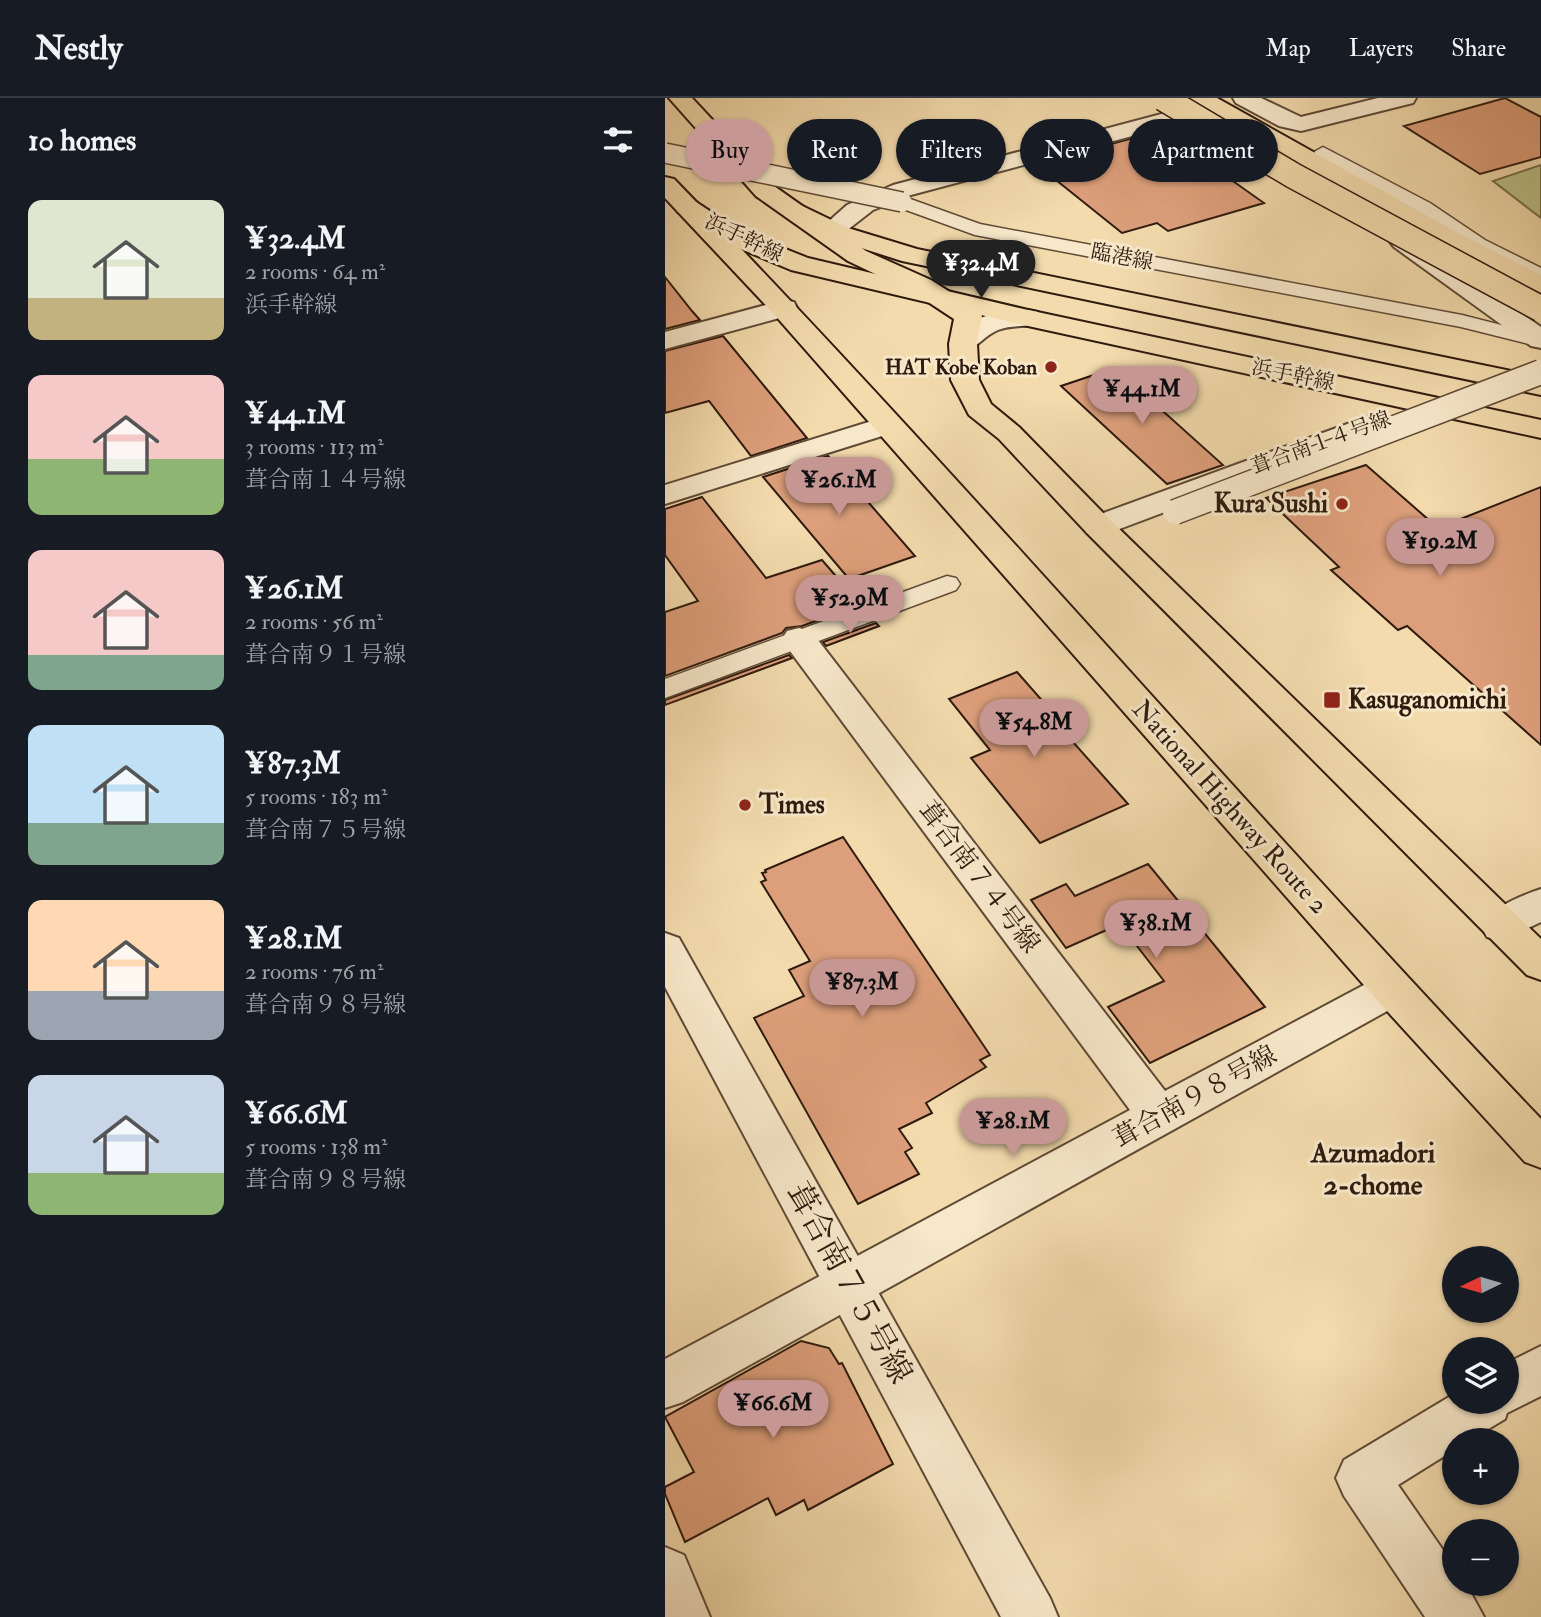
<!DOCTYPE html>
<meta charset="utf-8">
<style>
:root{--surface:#171b24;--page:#20242c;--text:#f1f3f6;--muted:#9ea1a6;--line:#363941;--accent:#c59692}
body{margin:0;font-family:"IM FELL Double Pica","Noto Serif JP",serif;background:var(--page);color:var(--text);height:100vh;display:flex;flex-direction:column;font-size:26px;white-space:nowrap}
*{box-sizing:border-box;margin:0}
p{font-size:23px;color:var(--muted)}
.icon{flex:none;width:38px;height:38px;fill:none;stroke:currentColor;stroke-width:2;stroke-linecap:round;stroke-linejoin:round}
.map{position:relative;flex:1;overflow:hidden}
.side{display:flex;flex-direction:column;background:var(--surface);width:665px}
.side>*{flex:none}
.top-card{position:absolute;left:21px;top:21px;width:665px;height:63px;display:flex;gap:14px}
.needle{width:46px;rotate:265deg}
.buttons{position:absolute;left:777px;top:1148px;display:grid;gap:14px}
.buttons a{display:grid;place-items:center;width:77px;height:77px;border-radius:50%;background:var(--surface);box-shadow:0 2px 5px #0004;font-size:35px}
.price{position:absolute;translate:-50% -60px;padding:0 16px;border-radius:24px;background:var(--accent);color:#111;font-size:23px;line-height:46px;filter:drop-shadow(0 2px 4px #0008)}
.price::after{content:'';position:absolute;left:50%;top:42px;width:21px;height:16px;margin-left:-10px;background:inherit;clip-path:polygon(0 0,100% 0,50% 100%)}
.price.on{background:#222;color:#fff}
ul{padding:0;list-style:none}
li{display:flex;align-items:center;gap:21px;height:175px;padding:0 28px}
li span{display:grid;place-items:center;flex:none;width:196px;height:140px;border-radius:14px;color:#555}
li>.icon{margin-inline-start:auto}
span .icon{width:84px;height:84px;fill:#fffc;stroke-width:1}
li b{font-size:30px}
h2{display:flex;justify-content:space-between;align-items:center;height:84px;padding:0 28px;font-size:30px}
.tag{padding:0 24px;border-radius:32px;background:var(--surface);box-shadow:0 2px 5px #0004;font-size:24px;line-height:63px}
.tag.on{background:var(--accent);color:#111}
header{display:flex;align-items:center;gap:42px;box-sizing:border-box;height:98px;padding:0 35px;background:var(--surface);border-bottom:2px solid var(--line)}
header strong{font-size:33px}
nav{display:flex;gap:38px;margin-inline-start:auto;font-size:24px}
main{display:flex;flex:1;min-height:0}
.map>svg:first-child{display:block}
</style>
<header>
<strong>Nestly</strong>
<nav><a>Map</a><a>Layers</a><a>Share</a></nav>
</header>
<main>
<section class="side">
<h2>10 homes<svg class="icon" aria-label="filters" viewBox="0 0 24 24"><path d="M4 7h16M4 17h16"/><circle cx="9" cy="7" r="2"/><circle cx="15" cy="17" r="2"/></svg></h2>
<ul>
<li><span style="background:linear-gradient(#dfe7d0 70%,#c2b280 0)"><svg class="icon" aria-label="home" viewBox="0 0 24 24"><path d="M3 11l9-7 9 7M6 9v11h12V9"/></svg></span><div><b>¥32.4M</b><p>2 rooms · 64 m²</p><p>浜手幹線</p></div></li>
<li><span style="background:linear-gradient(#f6c9c9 60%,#8fb573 0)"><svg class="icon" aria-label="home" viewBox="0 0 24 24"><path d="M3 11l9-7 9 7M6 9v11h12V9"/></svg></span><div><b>¥44.1M</b><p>3 rooms · 113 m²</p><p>葺合南１４号線</p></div></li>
<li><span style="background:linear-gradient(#f6c9c9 75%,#7fa58c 0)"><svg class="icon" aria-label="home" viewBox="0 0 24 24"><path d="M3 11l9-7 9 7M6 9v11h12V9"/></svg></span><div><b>¥26.1M</b><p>2 rooms · 56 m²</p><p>葺合南９１号線</p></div></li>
<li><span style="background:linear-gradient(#bfe0f5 70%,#7fa58c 0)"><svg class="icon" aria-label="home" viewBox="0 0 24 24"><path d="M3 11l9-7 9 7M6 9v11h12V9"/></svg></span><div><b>¥87.3M</b><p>5 rooms · 183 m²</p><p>葺合南７５号線</p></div></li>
<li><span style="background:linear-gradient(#ffd9b3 65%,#9aa5b1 0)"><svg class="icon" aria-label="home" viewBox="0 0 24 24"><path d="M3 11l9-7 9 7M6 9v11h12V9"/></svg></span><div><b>¥28.1M</b><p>2 rooms · 76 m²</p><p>葺合南９８号線</p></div></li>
<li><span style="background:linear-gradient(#c9d6e8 70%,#8fb573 0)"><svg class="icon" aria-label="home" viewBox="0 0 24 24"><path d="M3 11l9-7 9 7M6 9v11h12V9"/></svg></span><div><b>¥66.6M</b><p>5 rooms · 138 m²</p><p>葺合南９８号線</p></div></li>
</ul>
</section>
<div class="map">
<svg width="876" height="1519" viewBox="0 0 876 1519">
<rect width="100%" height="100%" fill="#f3dbad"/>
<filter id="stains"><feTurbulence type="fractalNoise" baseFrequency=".00286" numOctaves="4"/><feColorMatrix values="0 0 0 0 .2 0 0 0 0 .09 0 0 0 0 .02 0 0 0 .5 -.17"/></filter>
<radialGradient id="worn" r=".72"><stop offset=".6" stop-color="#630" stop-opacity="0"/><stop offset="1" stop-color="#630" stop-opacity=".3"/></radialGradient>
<path fill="#bdc088" stroke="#766d4b" stroke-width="2" d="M876,67V120L828,83Z"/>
<path fill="#dd9f7b" stroke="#2e1a0e" stroke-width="2" d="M840,0L876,19V59L815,76L739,28Z
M487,35L549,79L558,76L599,105L503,133L492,125L457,135L371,66Z
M0,179L27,213L35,222L0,231Z
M58,238L142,340L86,358L44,303L0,315V253Z
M450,270L558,367L502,386L396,288Z
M163,358L184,382L250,458L184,481L98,379Z
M701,367L773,430L876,389V647L742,528L733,532L666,472L674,469L601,400Z
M37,399L101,480L157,462L196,507L137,528L121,530L117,535L0,578V514L33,503L0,457V411Z
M211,525L214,528L161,548L158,544Z
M124,557L127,560L0,607V602Z
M352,574L389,616L384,617L463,706L375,745L306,660L325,652L284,601Z
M178,739L325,957L315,962L321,969L261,1005L267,1015L234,1031L247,1050L240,1054L254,1076L193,1106L89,920L139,898L124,872L145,863L96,784L101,782L97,775L101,774L100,772Z
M483,766L600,909L485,965L443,909L499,883L455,826L401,850L366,802L401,786L410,798Z
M136,1243L164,1250L174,1266L177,1265L228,1366L143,1412L139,1402L111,1417L103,1400L20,1444L0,1396V1389L29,1374L0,1319Z"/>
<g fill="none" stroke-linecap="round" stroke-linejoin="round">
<g stroke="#5f4a36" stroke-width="3">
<path id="pedestrian" d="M658,49L765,105L820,142L876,170V184L806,150L751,113L652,58L649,54Z
M237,98L315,126L797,217L876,237V249L796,229L310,137L230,108L227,104L230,100Z
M282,478L291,480L295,486L291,492L0,600V581Z"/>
</g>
<g stroke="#5f4a36" stroke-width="4">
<path id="minor" d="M538,5L546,7L549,12L546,17L246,97L208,112L176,137L167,140L158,137L154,132L182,107L228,87Z
M119,202L129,204L132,210L129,216L0,251V234Z
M363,212L373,214L377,220L373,226C360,229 345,227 333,232C314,240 310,257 288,252L284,246C303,218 331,213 363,212Z
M707,317L717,320L722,326L717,332L444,435L433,437L422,435L417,428L422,421Z
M223,318L233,321L238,327L233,333L0,406V387Z
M134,530L146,533L500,993L712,880L727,875L742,880L748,891L742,902L18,1304L0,1310V1261L465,1012L122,549L117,541L122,533Z
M876,791V824L836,843L822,839L816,828C827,809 855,798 876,791Z
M876,1248V1298L842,1315L840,1321L805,1342H789V1352L733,1387L789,1468V1486H801L819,1519H760L679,1398L671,1380L679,1362L789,1296V1304H842V1265Z
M0,1449L19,1457L45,1519H0Z"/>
</g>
<g stroke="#5f4a36" stroke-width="4">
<path id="tertiary" d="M568,0H596L636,19L713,0H751L748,5L636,33L614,28L571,5Z
M738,136L747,139L876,229V250L866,248L729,149L725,144L729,139Z
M0,835L14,840L385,1500L393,1519H336L0,889Z"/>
</g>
<g stroke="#2e1a0e" stroke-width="4">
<path id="primary" d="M22,102L31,104L75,133L143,160L363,212L876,322V340L363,228L126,172L57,143L13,114L10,109L13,104Z
M131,105L183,130L252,151L876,279V297L237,163L165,140L122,117L119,112L122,107Z"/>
</g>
<g stroke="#2e1a0e" stroke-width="4">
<path id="trunk" d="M4,0H27L109,88L201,153L266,182L313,212L317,218L312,246L314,282L326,306L354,329L444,421L876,841V882L862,877L422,435L334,341L304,317L286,282L284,246L289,221L248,194L183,163L91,98Z
M0,79L9,81C306,387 582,712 876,1021V1070L860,1064L712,902L109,216L0,100Z"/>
</g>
<g stroke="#2e1a0e" stroke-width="4">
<path id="motorway" d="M524,0H552L791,134L876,177V195L773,144L527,5Z"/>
</g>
<use href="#pedestrian" fill="#f7e8ca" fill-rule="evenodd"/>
<use href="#minor" fill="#f7e8ca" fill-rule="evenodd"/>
<use href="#tertiary" fill="#f7e8ca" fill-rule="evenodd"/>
<use href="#primary" fill="#f3dbad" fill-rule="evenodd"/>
<use href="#trunk" fill="#f3dbad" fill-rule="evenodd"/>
<use href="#motorway" fill="#f3dbad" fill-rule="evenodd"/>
<g stroke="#5f4a36" stroke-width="22" stroke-linecap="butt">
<path id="pedestrian-bridge-far1" d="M0,55L237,104"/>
</g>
<g stroke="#5f4a36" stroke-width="27" stroke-linecap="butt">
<path id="pedestrian-bridge" d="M510,414L876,274"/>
</g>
<g stroke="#2e1a0e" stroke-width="28" stroke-linecap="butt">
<path id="motorway-bridge" d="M498,0L629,78L876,211"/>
</g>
<use href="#pedestrian-bridge-far1" stroke="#f7e8ca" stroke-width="19"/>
<use href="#pedestrian-bridge" stroke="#f7e8ca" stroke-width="24"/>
<use href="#motorway-bridge" stroke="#f3dbad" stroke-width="25"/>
</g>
<g fill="#8f2418" stroke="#f7e8ca" stroke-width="2.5">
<circle cx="386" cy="269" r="7"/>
<circle cx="677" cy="406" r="7"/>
<rect x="658" y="593" width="18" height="18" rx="3.5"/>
<circle cx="80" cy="707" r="7"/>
</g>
<g text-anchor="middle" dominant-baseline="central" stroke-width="6" stroke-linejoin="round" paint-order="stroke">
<g font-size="21" fill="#2e1a0e" stroke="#f7e8ca">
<text transform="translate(79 140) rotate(26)">浜手幹線</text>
<text transform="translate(457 159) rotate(11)">臨港線</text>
<text transform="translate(628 277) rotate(12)">浜手幹線</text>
<text transform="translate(656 345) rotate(-20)">葺合南１４号線</text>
</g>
<g font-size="21" font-weight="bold" fill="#2e1a0e" stroke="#f7e8ca" text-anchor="end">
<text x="372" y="269">HAT Kobe Koban</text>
</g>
<g font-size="26" font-weight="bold" fill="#2e1a0e" stroke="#f7e8ca" text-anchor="start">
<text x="663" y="406" text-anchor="end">Kura Sushi</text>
<text x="683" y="602">Kasuganomichi</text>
<text x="94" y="707">Times</text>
</g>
<g font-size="26" fill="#2e1a0e" stroke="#f7e8ca">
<text transform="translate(565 709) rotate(48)">National Highway Route 2</text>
<text transform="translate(314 779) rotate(53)">葺合南７４号線</text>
<text transform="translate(530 999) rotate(-29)">葺合南９８号線</text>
</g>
<g font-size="28" font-weight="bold" fill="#2e1a0e" stroke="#f7e8ca">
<text x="708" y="1055">Azumadori<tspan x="708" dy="32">2-chome</tspan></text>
</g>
<g font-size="32" fill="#2e1a0e" stroke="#f7e8ca">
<text transform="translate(184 1185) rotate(61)">葺合南７５号線</text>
</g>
</g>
<rect width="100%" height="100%" filter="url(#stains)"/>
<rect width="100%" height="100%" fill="url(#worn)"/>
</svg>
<div class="buttons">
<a><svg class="needle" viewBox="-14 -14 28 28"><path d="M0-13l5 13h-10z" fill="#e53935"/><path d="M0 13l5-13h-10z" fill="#9ea1a6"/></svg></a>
<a><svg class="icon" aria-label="layers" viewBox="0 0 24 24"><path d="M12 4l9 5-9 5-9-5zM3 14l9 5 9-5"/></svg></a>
<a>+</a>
<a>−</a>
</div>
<b class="price on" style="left:316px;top:202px">¥32.4M</b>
<b class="price" style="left:477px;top:328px">¥44.1M</b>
<b class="price" style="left:174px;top:419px">¥26.1M</b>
<b class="price" style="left:775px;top:480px">¥19.2M</b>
<b class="price" style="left:185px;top:537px">¥52.9M</b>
<b class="price" style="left:369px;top:661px">¥54.8M</b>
<b class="price" style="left:491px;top:862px">¥38.1M</b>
<b class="price" style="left:197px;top:921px">¥87.3M</b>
<b class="price" style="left:348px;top:1060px">¥28.1M</b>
<b class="price" style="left:108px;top:1342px">¥66.6M</b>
<div class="top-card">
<a class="tag on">Buy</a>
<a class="tag">Rent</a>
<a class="tag">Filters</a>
<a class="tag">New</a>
<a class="tag">Apartment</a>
</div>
</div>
</main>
